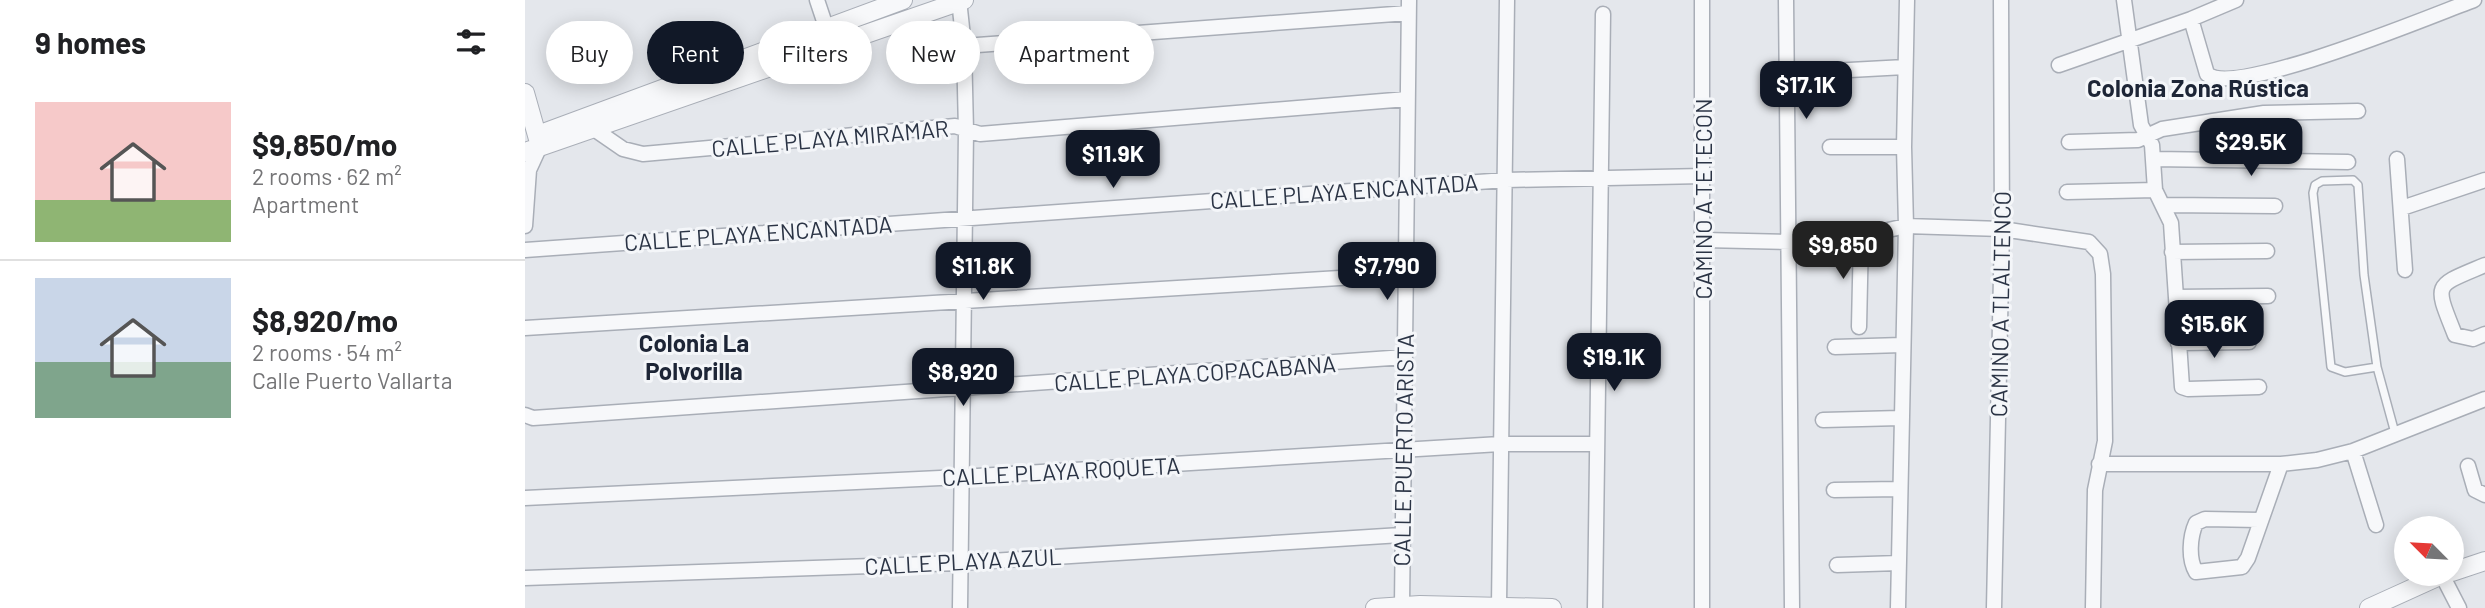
<!DOCTYPE html>
<meta charset="utf-8">
<style>
:root{--surface:#fff;--page:#f2f2f2;--text:#202124;--muted:#757577;--line:#e0e0e0;--accent:#111827}
body{margin:0;font-family:Barlow,sans-serif;background:var(--page);color:var(--text);height:100vh;display:flex;flex-direction:column;font-size:26px;white-space:nowrap}
*{box-sizing:border-box;margin:0}
p{font-size:23px;color:var(--muted)}
.icon{flex:none;width:38px;height:38px;fill:none;stroke:currentColor;stroke-width:2;stroke-linecap:round;stroke-linejoin:round}
.map{position:relative;flex:1;overflow:hidden}
.sheet{display:flex;flex-direction:column;background:var(--surface);width:525px}
.sheet>*{flex:none}
.top-card{position:absolute;left:21px;top:21px;width:665px;height:63px;display:flex;gap:14px}
.needle{width:46px;rotate:294deg}
.buttons{position:absolute;left:1869px;top:516px;display:grid;gap:14px}
.buttons a{display:grid;place-items:center;width:70px;height:70px;border-radius:50%;background:var(--surface);box-shadow:0 4px 18px #0003;font-size:35px}
.price{position:absolute;translate:-50% -60px;padding:0 16px;border-radius:14px;background:var(--accent);color:#fff;font-size:23px;line-height:46px;filter:drop-shadow(0 2px 4px #0008)}
.price::after{content:'';position:absolute;left:50%;top:42px;width:21px;height:16px;margin-left:-10px;background:inherit;clip-path:polygon(0 0,100% 0,50% 100%)}
.price.current{background:#222;color:#fff}
ul{padding:0;list-style:none}
li{display:flex;align-items:center;gap:21px;height:175px;padding:0 35px}
li+li{border-top:2px solid var(--line)}
li span{display:grid;place-items:center;flex:none;width:196px;height:140px;border-radius:0px;color:#555}
li>.icon{margin-inline-start:auto}
span .icon{width:84px;height:84px;fill:#fffc;stroke-width:1}
li b{font-size:30px}
h2{display:flex;justify-content:space-between;align-items:center;height:84px;padding:0 35px;font-size:30px}
.chip{padding:0 24px;border-radius:32px;background:var(--surface);box-shadow:0 4px 18px #0003;font-size:24px;line-height:63px}
.chip.current{background:var(--accent);color:#fff}
main{display:flex;flex:1;min-height:0}
.map>svg:first-child{display:block}
</style>
<main>
<section class="sheet">
<h2>9 homes<svg class="icon" aria-label="filters" viewBox="0 0 24 24"><path d="M4 7h16M4 17h16"/><circle cx="9" cy="7" r="2"/><circle cx="15" cy="17" r="2"/></svg></h2>
<ul>
<li><span style="background:linear-gradient(#f6c9c9 70%,#8fb573 0)"><svg class="icon" aria-label="home" viewBox="0 0 24 24"><path d="M3 11l9-7 9 7M6 9v11h12V9"/></svg></span><div><b>$9,850/mo</b><p>2 rooms · 62 m²</p><p>Apartment</p></div></li>
<li><span style="background:linear-gradient(#c9d6e8 60%,#7fa58c 0)"><svg class="icon" aria-label="home" viewBox="0 0 24 24"><path d="M3 11l9-7 9 7M6 9v11h12V9"/></svg></span><div><b>$8,920/mo</b><p>2 rooms · 54 m²</p><p>Calle Puerto Vallarta</p></div></li>
</ul>
</section>
<div class="map">
<svg width="1960" height="608" viewBox="0 0 1960 608">
<rect width="100%" height="100%" fill="#e4e7ec"/>
<g fill="none" stroke-linecap="round" stroke-linejoin="round">
<g stroke="#a9aeb7" stroke-width="10">
<path id="service" d="M1852,367L1839,275L1833,185L1828,180L1797,181L1790,185L1788,193L1806,367L1820,372L1852,367L1870,433"/>
</g>
<g stroke="#a9aeb7" stroke-width="17">
<path id="minor" d="M292,0L301,27
M434,0L439,46L441,131L435,608
M1177,0V608
M1261,0L1267,608
M1599,0L1616,125L1627,145L1630,190L1646,223L1657,387L1663,389L1734,387
M1666,19L1682,74C1711,98 1908,15 1949,0
M439,46L883,13
M1534,65L1666,19L1711,0
M1306,71L1380,67
M69,129L98,149L118,154L430,126L455,134L882,99
M1544,142L1613,140L1637,129L1739,113L1833,111
M1305,147H1379
M1629,159L1823,162
M1872,159L1880,270
M1542,192L1630,190
M1640,205L1750,206
M1877,208L1960,180
M0,226L4,170L15,146
M1179,240L1266,242L1336,236L1381,226L1477,229L1564,242L1575,254L1578,274L1580,441L1570,490L1568,608
M0,250L981,180L1178,176
M1647,252L1742,251
M1960,265C1908,287 1909,282 1930,335L1948,339L1960,334
M1651,297L1743,296
M1334,327L1336,236
M0,328L880,274
M1653,343L1724,342
M1310,347L1377,345
M0,415L8,418L880,357
M1298,420L1375,418
M1828,451L1851,525
M1574,464H1756L1792,460L1828,451L1960,399
M1943,466L1950,490L1960,495
M1309,490L1373,489
M0,498L436,477L975,444H1071
M1734,520L1680,519L1671,523C1665,536 1663,559 1671,572L1717,567L1723,558L1756,464
M1312,565L1374,563
M1917,575L1934,608
M0,578L434,563L876,535
M877,605L884,0
M974,605L982,0
M1070,608L1078,14
M1373,608L1381,226L1379,147L1382,0
M1469,608L1477,229L1476,0"/>
</g>
<g stroke="#a9aeb7" stroke-width="20">
<path id="tertiary" d="M0,93L15,146
M13,135L378,0
M0,152L439,0
M1927,572L1960,561
M850,608L895,605L1027,608
M1844,608L1919,574"/>
</g>
<use href="#service" stroke="#f7f8fa" stroke-width="7"/>
<use href="#minor" stroke="#f7f8fa" stroke-width="14"/>
<use href="#tertiary" stroke="#f7f8fa" stroke-width="18"/>
</g>
<g text-anchor="middle" dominant-baseline="central" stroke-width="6" stroke-linejoin="round" paint-order="stroke">
<g font-size="23" fill="#2b3445" stroke="#f4f6f9">
<text transform="translate(305 138) rotate(-5)">CALLE PLAYA MIRAMAR</text>
<text transform="translate(819 191) rotate(-4)">CALLE PLAYA ENCANTADA</text>
<text transform="translate(1178 199) rotate(-90)">CAMINO A TETECON</text>
<text transform="translate(233 233) rotate(-4)">CALLE PLAYA ENCANTADA</text>
<text transform="translate(1475 304) rotate(-89)">CAMINO A TLALTENCO</text>
<text transform="translate(670 373) rotate(-4)">CALLE PLAYA COPACABANA</text>
<text transform="translate(878 450) rotate(-89)">CALLE PUERTO ARISTA</text>
<text transform="translate(536 471) rotate(-3)">CALLE PLAYA ROQUETA</text>
<text transform="translate(438 561) rotate(-3)">CALLE PLAYA AZUL</text>
</g>
<g font-size="24" font-weight="bold" fill="#1d2536" stroke="#f4f6f9">
<text x="1673" y="87">Colonia Zona Rústica</text>
<text x="169" y="342">Colonia La<tspan x="169" dy="28">Polvorilla</tspan></text>
</g>
</g>
</svg>
<div class="buttons">
<a><svg class="needle" viewBox="-14 -14 28 28"><path d="M0-13l5 13h-10z" fill="#e53935"/><path d="M0 13l5-13h-10z" fill="#757577"/></svg></a>
</div>
<b class="price" style="left:1281px;top:121px">$17.1K</b>
<b class="price" style="left:1726px;top:178px">$29.5K</b>
<b class="price" style="left:588px;top:190px">$11.9K</b>
<b class="price current" style="left:1318px;top:281px">$9,850</b>
<b class="price" style="left:458px;top:302px">$11.8K</b>
<b class="price" style="left:862px;top:302px">$7,790</b>
<b class="price" style="left:1689px;top:360px">$15.6K</b>
<b class="price" style="left:1089px;top:393px">$19.1K</b>
<b class="price" style="left:438px;top:408px">$8,920</b>
<div class="top-card">
<a class="chip">Buy</a>
<a class="chip current">Rent</a>
<a class="chip">Filters</a>
<a class="chip">New</a>
<a class="chip">Apartment</a>
</div>
</div>
</main>
